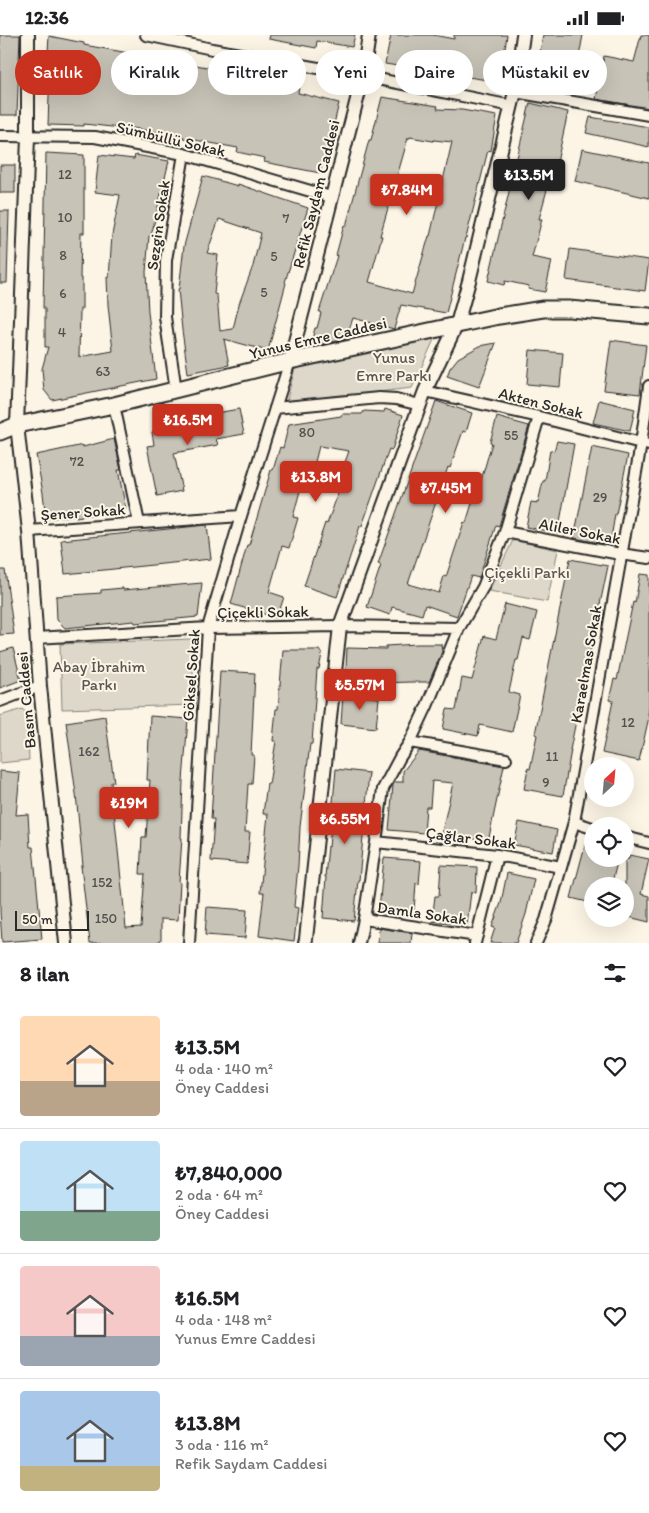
<!DOCTYPE html>
<html lang="tr">
<meta charset="utf-8">
<style>
:root{--surface:#fff;--page:#f6f6f6;--text:#202124;--muted:#757577;--line:#e0e0e0;--accent:#c8321e}
body{margin:0;font-family:Itim,sans-serif;background:var(--page);color:var(--text);height:100vh;display:flex;flex-direction:column;font-size:19px;white-space:nowrap}
*{box-sizing:border-box;margin:0}
p{font-size:16px;color:var(--muted)}
.icon{flex:none;width:28px;height:28px;fill:none;stroke:currentColor;stroke-width:2;stroke-linecap:round;stroke-linejoin:round}
.map{position:relative;height:908px;overflow:hidden}
.drawer{display:flex;flex-direction:column;background:var(--surface);flex:1}
.drawer>*{flex:none}
.guide{position:absolute;left:15px;top:15px;width:620px;height:45px;display:flex;gap:10px}
.needle{width:32px;rotate:26deg}
.fabs{position:absolute;left:584px;top:722px;display:grid;gap:10px}
.fabs a{display:grid;place-items:center;width:50px;height:50px;border-radius:50%;background:var(--surface);box-shadow:0 5px 20px #0002;font-size:25px}
.scale{position:absolute;left:15px;bottom:12px;width:74px;box-sizing:border-box;padding-left:5px;border:2px solid #2b2b2b;border-top:0;font-size:14px;line-height:18px;white-space:nowrap;color:#2b2b2b;-webkit-text-stroke:4px #fcf5e5;paint-order:stroke}
.price{position:absolute;translate:-50% -42px;padding:0 11px;border-radius:5px;background:var(--accent);color:#fff;font-size:16px;line-height:32px;filter:drop-shadow(0 1px 2px #0008)}
.price::after{content:'';position:absolute;left:50%;top:30px;width:15px;height:11px;margin-left:-8px;background:inherit;clip-path:polygon(0 0,100% 0,50% 100%)}
.price.current{background:#222;color:#fff}
ul{padding:0;list-style:none}
li{display:flex;align-items:center;gap:15px;height:125px;padding:0 20px}
li+li{border-top:1px solid var(--line)}
li span{display:grid;place-items:center;flex:none;width:140px;height:100px;border-radius:5px;color:#555}
li>.icon{margin-inline-start:auto}
span .icon{width:60px;height:60px;fill:#fffc;stroke-width:1}
li b{font-size:21px}
h2{display:flex;justify-content:space-between;align-items:center;height:60px;padding:0 20px;font-size:21px}
.pill{padding:0 18px;border-radius:22px;background:var(--surface);box-shadow:0 5px 20px #0002;font-size:18px;line-height:45px}
.pill.current{background:var(--accent);color:#fff}
.status{display:flex;justify-content:space-between;align-items:center;height:35px;padding:0 25px;background:var(--surface);direction:ltr}
.status svg{height:14px;fill:currentColor}
.map>svg:first-child{display:block}
</style>
<div class="status"><b>12:36</b><svg viewBox="0 0 49 12"><path d="M0 12V9h3v3zM5 12V6h3v6zM10 12V3h3v9zM15 12V0h3v12zM26 1h20v11H26zM47 4h2v5h-2z"/></svg></div>
<div class="map">
<svg width="649" height="908" viewBox="0 0 649 908">
<rect width="100%" height="100%" fill="#fcf5e5"/>
<filter id="ink" filterUnits="userSpaceOnUse"><feTurbulence type="fractalNoise" baseFrequency=".02" numOctaves="2"/><feDisplacementMap in="SourceGraphic" scale="10" xChannelSelector="R" yChannelSelector="G"/><feConvolveMatrix kernelMatrix="1 2 1 2 8 2 1 2 1" color-interpolation-filters="sRGB"/></filter>
<g filter="url(#ink)">
<path fill="#ded8ca" stroke="#84827a" d="M438,296L412,353L286,368L296,329Z
M513,505L558,515L547,567L489,556Z
M192,604L194,670L62,674L60,609Z
M22,674L27,678L29,725L0,728V681Z"/>
<path fill="#c8c3b7" stroke="#2b2b2b" fill-rule="evenodd" d="M0,0H20L17,80H0Z
M270,0H355L352,12L317,6L316,13L269,4Z
M391,0H433L454,4V0H507L500,47L385,29Z
M543,0H583L572,60L534,52Z
M641,0H649V73L596,64L604,21L634,27Z
M49,1L84,8V10L218,34L299,52L298,58L339,68L331,102H329L320,138L264,127L265,123L237,117L238,113L183,103L184,102L121,91V93L84,89V91L48,90L50,32H47Z
M382,62L438,71L437,74L462,75L497,81L491,116L488,115L466,203H465L446,278L401,270L394,294L353,283L346,304L319,310L311,308L315,293H317L321,278L319,277L337,221L336,220L344,190L346,191L369,105H371ZM410,102L433,106L434,105L452,107L430,201H429L412,259L369,247L382,201H380L408,103H410Z
M530,68L568,77L554,141L551,140L539,184H542L532,222L552,226L545,257L528,254L529,251L505,246L504,250L488,246Z
M590,82L649,92V112L586,98Z
M582,114L649,128V163L575,146Z
M46,118L84,120V198H81L80,243H82V274H80L79,322L113,316L108,270L107,242L109,243L112,200L120,160L95,157L99,120L134,124L135,120L169,126L151,201H149L146,237L148,277L156,344L52,365L44,355L42,334L48,312H45V274L43,273Z
M0,130H15V158H0Z
M203,141L238,151V149L308,173L285,247L286,248L268,316L224,304L229,330L188,338L182,295L178,254H179L184,211ZM219,184L261,198L253,231L239,269L233,294L220,296L217,260L214,259L218,220L207,218Z
M0,176H9L7,248H0Z
M570,214L649,225L645,256L566,245Z
M611,305L646,310L640,359L604,355Z
M496,308L479,352L447,341L450,333L458,323L480,311Z
M530,315L563,318L560,352L527,349Z
M599,365L635,374L630,396L593,388Z
M436,366L472,378L466,397L463,396L450,433L448,432L408,549L439,558L444,541L446,542L464,487L466,488L477,452H479L492,408L490,407L497,382L529,391L499,491L496,490L479,543L471,541L457,581L425,570L422,580L392,572L390,580L367,572L381,530L378,529Z
M239,374L244,399L216,404L218,410L174,418L182,456L157,461L147,411L154,410L152,397L206,387L205,380Z
M385,374L403,380L392,415L389,414L362,491H360L337,562L304,551L325,488L327,489L343,445L339,444L349,416L319,411L312,439L305,437L293,482L298,483L289,513L282,511L269,557L284,562L277,583L231,569L247,510H249L271,435H273L280,412L283,413L289,389L341,381L342,379H362L364,376L384,377Z
M114,404L121,435H118L126,474L76,482V480L46,484L43,458L36,420L83,410V412Z
M557,406L574,409L558,498L526,492L531,467L538,468L543,446H545L550,415L554,416Z
M592,412L628,420L616,479H615L610,510L574,503Z
M207,490L211,524L65,539L61,505Z
M570,524L608,531L592,608L578,681H577L570,715H571L563,761L524,754L528,733L530,734L537,700L535,699Z
M0,535H5L14,599L0,600Z
M640,539L649,540V673L648,680L649,682L639,726L602,718L613,666L609,665L614,644L617,645L633,567L635,568Z
M202,548L198,582L135,588L134,586L65,593L57,585L56,561L101,558V555L123,553V555Z
M505,569L537,577L530,605L523,603L518,625H516L509,657L520,660L512,697L480,690L478,701L443,694L447,674L456,675L462,643L472,645L484,601L496,604Z
M417,609H441L442,617L429,647H411L344,649L346,634L347,613L386,614V611Z
M13,613L21,645L0,653V617Z
M283,615H319L322,619L319,634H317L312,709H310L300,792L298,831L294,872L298,873L294,906L259,901L264,858H260L268,779H263L267,748L269,749L276,706H273L276,674H278Z
M220,636L255,638L251,720H254L252,749H248L245,797H250L247,829L211,826L214,784H211Z
M343,659L379,663L376,693L341,689Z
M105,681L114,747H111L126,893L141,892L145,839H140L142,802H146L148,774L150,745H147L150,681L188,684L183,746L181,803H182L179,847H180L178,885L161,884V905L156,908H90L81,831H83L76,759L66,687Z
M419,716L504,731L488,807L461,801L460,805L441,801L453,748L432,746L430,772H426L424,798L389,795L393,750L395,747H403V736Z
M336,734L369,738L359,845H358L354,886L323,883L326,842H325L328,811L329,812Z
M0,736L20,738L16,780L28,779L30,812H33L42,904L2,907L0,877Z
M519,787L557,795L553,817L514,810Z
M588,799L592,800V824H618L611,851H592V868L571,863Z
M629,820L649,824L641,859L649,861V887L625,881V824H629Z
M384,823L421,826L419,849L416,848L414,876L379,874Z
M441,830L477,832L476,858L471,857L467,890L432,886L435,861H439Z
M507,838L534,844L526,879L516,908H490L495,893L492,892L501,868Z
M207,872L247,875L245,903L205,900Z
M379,893L412,898L411,908H378Z"/>
<g fill="none" stroke-linecap="round" stroke-linejoin="round">
<g stroke="#2b2b2b" stroke-width="14">
<path id="minor" d="M146,0L212,14L363,41L512,71
M515,57L649,80
M0,101L95,102L184,119L331,162
M176,355L165,282L166,225L184,119
M425,356L539,382L649,410
M114,370L139,488
M275,373L379,363L396,364L420,370
M29,496L241,481
M505,497L620,519L649,523
M36,603L208,593L340,591L459,593
M0,666L40,651
M410,707L506,724
M574,787L592,793
M625,802L649,808
M376,807L497,820L561,832
M364,884L477,901
M189,908L208,593L241,481L290,326
M359,908L364,884L376,807L383,754L400,722L410,707L427,671L459,593L483,552L505,497L539,382
M475,908L497,820
M536,908L546,885L574,787L641,409L649,351"/>
</g>
<g stroke="#2b2b2b" stroke-width="16">
<path id="tertiary" d="M28,0V102L17,390L29,496L40,651L66,908
M290,326L363,41L369,0
M305,908L306,904L340,591L425,356L457,289L469,246L515,57L523,0"/>
</g>
<g stroke="#2b2b2b" stroke-width="19">
<path id="secondary" d="M0,397L17,390L114,370L290,326L499,281L543,274H569L649,281"/>
</g>
<use href="#minor" stroke="#fcf5e5" stroke-width="10"/>
<use href="#tertiary" stroke="#fcf5e5" stroke-width="12"/>
<use href="#secondary" stroke="#fcf5e5" stroke-width="15"/>
</g>
</g>
<g text-anchor="middle" dominant-baseline="central" stroke-width="4" stroke-linejoin="round" paint-order="stroke">
<g font-size="14" fill="#52514e">
<text x="65" y="139">12</text>
<text x="65" y="182">10</text>
<text x="286" y="183">7</text>
<text x="63" y="220">8</text>
<text x="274" y="221">5</text>
<text x="264" y="257">5</text>
<text x="63" y="258">6</text>
<text x="62" y="297">4</text>
<text x="103" y="336">63</text>
<text x="307" y="397">80</text>
<text x="511" y="400">55</text>
<text x="77" y="426">72</text>
<text x="600" y="462">29</text>
<text x="628" y="687">12</text>
<text x="89" y="716">162</text>
<text x="552" y="721">11</text>
<text x="546" y="747">9</text>
<text x="102" y="847">152</text>
<text x="106" y="883">150</text>
</g>
<g font-size="16" fill="#2b2b2b" stroke="#fcf5e5">
<text transform="translate(171 104) rotate(13)">Sümbüllü Sokak</text>
<text transform="translate(316 159) rotate(-76)">Refik Saydam Caddesi</text>
<text transform="translate(158 190) rotate(-82)">Sezgin Sokak</text>
<text transform="translate(318 303) rotate(-13)">Yunus Emre Caddesi</text>
<text transform="translate(541 368) rotate(14)">Akten Sokak</text>
<text transform="translate(83 477) rotate(-4)">Şener Sokak</text>
<text transform="translate(580 496) rotate(11)">Aliler Sokak</text>
<text transform="translate(263 577) rotate(-1)">Çiçekli Sokak</text>
<text transform="translate(586 629) rotate(-80)">Karaelmas Sokak</text>
<text transform="translate(191 640) rotate(-86)">Göksel Sokak</text>
<text transform="translate(26 665) rotate(-95)">Basın Caddesi</text>
<text transform="translate(471 803) rotate(7)">Çağlar Sokak</text>
<text transform="translate(422 878) rotate(8)">Damla Sokak</text>
</g>
<g font-size="16" fill="#585653" stroke="#fcf5e5">
<text x="394" y="322">Yunus<tspan x="394" dy="18">Emre Parkı</tspan></text>
<text x="527" y="537">Çiçekli Parkı</text>
<text x="99" y="631">Abay İbrahim<tspan x="99" dy="18">Parkı</tspan></text>
</g>
</g>
</svg>
<div class="fabs">
<a><svg class="needle" viewBox="-14 -14 28 28"><path d="M0-13l5 13h-10z" fill="#e53935"/><path d="M0 13l5-13h-10z" fill="#757577"/></svg></a>
<a><svg class="icon" aria-label="locate" viewBox="0 0 24 24"><circle cx="12" cy="12" r="6"/><path d="M12 2v4M12 18v4M2 12h4M18 12h4"/></svg></a>
<a><svg class="icon" aria-label="layers" viewBox="0 0 24 24"><path d="M12 4l9 5-9 5-9-5zM3 14l9 5 9-5"/></svg></a>
</div>
<div class="scale">50 m</div>
<b class="price current" style="left:529px;top:166px">₺13.5M</b>
<b class="price" style="left:407px;top:181px">₺7.84M</b>
<b class="price" style="left:188px;top:411px">₺16.5M</b>
<b class="price" style="left:316px;top:468px">₺13.8M</b>
<b class="price" style="left:446px;top:479px">₺7.45M</b>
<b class="price" style="left:360px;top:676px">₺5.57M</b>
<b class="price" style="left:129px;top:794px">₺19M</b>
<b class="price" style="left:345px;top:810px">₺6.55M</b>
<div class="guide">
<a class="pill current">Satılık</a>
<a class="pill">Kiralık</a>
<a class="pill">Filtreler</a>
<a class="pill">Yeni</a>
<a class="pill">Daire</a>
<a class="pill">Müstakil ev</a>
</div>
</div>
<section class="drawer">
<h2>8 ilan<svg class="icon" aria-label="filters" viewBox="0 0 24 24"><path d="M4 7h16M4 17h16"/><circle cx="9" cy="7" r="2"/><circle cx="15" cy="17" r="2"/></svg></h2>
<ul>
<li><span style="background:linear-gradient(#ffd9b3 65%,#b9a48a 0)"><svg class="icon" aria-label="home" viewBox="0 0 24 24"><path d="M3 11l9-7 9 7M6 9v11h12V9"/></svg></span><div><b>₺13.5M</b><p>4 oda · 140 m²</p><p>Öney Caddesi</p></div><svg class="icon" aria-label="heart" viewBox="0 0 24 24"><path d="M12 20l-8-8c-3-5 5-10 8-4 3-6 11-1 8 4z"/></svg></li>
<li><span style="background:linear-gradient(#bfe0f5 70%,#7fa58c 0)"><svg class="icon" aria-label="home" viewBox="0 0 24 24"><path d="M3 11l9-7 9 7M6 9v11h12V9"/></svg></span><div><b>₺7,840,000</b><p>2 oda · 64 m²</p><p>Öney Caddesi</p></div><svg class="icon" aria-label="heart" viewBox="0 0 24 24"><path d="M12 20l-8-8c-3-5 5-10 8-4 3-6 11-1 8 4z"/></svg></li>
<li><span style="background:linear-gradient(#f6c9c9 70%,#9aa5b1 0)"><svg class="icon" aria-label="home" viewBox="0 0 24 24"><path d="M3 11l9-7 9 7M6 9v11h12V9"/></svg></span><div><b>₺16.5M</b><p>4 oda · 148 m²</p><p>Yunus Emre Caddesi</p></div><svg class="icon" aria-label="heart" viewBox="0 0 24 24"><path d="M12 20l-8-8c-3-5 5-10 8-4 3-6 11-1 8 4z"/></svg></li>
<li><span style="background:linear-gradient(#a9c7e8 75%,#c2b280 0)"><svg class="icon" aria-label="home" viewBox="0 0 24 24"><path d="M3 11l9-7 9 7M6 9v11h12V9"/></svg></span><div><b>₺13.8M</b><p>3 oda · 116 m²</p><p>Refik Saydam Caddesi</p></div><svg class="icon" aria-label="heart" viewBox="0 0 24 24"><path d="M12 20l-8-8c-3-5 5-10 8-4 3-6 11-1 8 4z"/></svg></li>
</ul>
</section>
